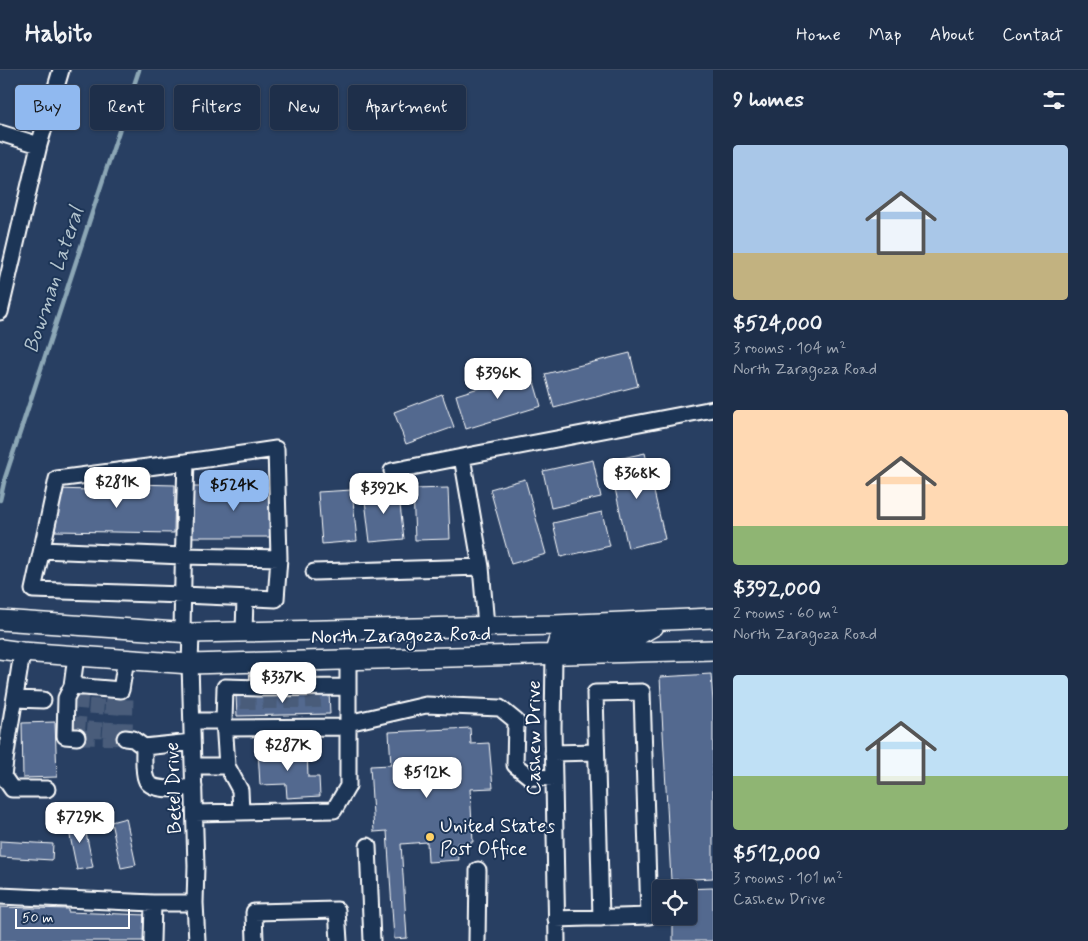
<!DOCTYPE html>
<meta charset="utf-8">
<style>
:root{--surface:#1e2f4a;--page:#263751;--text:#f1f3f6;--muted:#a1a9b5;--line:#3c4a62;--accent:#90b9f0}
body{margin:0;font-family:Mynerve,sans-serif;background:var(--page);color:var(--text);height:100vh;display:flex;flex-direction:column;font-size:19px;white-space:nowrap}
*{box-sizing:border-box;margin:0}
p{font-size:16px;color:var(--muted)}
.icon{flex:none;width:28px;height:28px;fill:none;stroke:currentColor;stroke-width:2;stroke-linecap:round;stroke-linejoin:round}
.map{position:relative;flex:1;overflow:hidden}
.sheet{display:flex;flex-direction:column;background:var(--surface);width:375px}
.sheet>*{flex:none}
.guide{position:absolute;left:15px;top:15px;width:475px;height:45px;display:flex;gap:10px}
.controls{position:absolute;left:652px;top:810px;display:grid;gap:10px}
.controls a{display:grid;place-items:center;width:45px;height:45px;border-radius:5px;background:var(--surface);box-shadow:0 1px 4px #0004,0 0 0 1px var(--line);font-size:25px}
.scale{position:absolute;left:15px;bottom:12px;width:115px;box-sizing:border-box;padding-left:5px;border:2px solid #fff;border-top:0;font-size:14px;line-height:18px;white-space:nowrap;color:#fff;-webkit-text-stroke:4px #1d3557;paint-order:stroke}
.price{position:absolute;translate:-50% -42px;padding:0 11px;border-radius:10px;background:#fff;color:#222;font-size:16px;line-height:32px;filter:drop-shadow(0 1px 2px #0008)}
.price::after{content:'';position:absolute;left:50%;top:30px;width:15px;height:11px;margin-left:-8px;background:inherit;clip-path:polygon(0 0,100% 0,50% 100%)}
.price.current{background:var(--accent);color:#111}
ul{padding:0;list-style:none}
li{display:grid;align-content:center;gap:10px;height:265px;padding:0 20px}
li span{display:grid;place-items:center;height:155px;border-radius:5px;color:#555}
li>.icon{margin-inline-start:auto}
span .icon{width:90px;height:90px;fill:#fffc;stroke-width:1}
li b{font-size:21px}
h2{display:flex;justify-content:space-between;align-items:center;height:60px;padding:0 20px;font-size:21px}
.chip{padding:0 18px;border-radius:5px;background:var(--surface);box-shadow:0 1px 4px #0004,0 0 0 1px var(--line);font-size:18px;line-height:45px}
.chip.current{background:var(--accent);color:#111}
header{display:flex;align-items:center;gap:30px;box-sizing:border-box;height:70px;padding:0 25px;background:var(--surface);border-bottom:1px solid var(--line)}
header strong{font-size:24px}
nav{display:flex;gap:28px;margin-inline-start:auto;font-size:18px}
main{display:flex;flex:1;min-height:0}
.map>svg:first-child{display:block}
</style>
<header>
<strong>Habito</strong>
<nav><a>Home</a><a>Map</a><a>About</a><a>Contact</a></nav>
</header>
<main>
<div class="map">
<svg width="713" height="871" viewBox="0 0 713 871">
<rect width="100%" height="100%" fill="#283f62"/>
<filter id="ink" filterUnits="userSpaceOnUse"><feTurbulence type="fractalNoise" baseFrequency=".02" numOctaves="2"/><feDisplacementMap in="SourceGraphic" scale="10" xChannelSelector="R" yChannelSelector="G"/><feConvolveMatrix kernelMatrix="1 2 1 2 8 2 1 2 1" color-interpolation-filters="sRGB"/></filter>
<g filter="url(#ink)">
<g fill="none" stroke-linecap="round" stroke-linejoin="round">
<path stroke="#8ca7b6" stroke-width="4.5" d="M0,430L5,408L139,0"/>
</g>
<path fill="#52698f" stroke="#fff" d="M630,283L638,316L554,338L545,304Z
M531,302L541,336L466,359L456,325Z
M442,324L454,357L406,374L394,342Z
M645,383L665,469L628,478L609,391Z
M593,390L601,427L551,438L543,401Z
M525,409L546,484L511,494L490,419Z
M90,413L175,415L174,463L55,461L56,419L90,420Z
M192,417H276L277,467H192Z
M398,418L404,469L370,472L364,422Z
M448,418L450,469L415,470L413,419Z
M352,420L357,471L322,474L318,422Z
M602,442L610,476L561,487L553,453Z
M711,604L713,632V808L671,810L660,607Z
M329,622L330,644L237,646L236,625Z
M55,652L57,707L23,708L22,653Z
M470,658L471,674L489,673L493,718L470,719L473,772L457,773L459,790L428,792L427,772L401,774L407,868L394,869L387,761L374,762L370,696L391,695L389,662Z
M307,678L308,707H319L320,726L287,728L286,714L260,715L258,680Z
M83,748L93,797L77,800L67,751Z
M126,748L136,795L121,798L111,752Z
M0,771L53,774L52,790L0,787Z
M713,818V871H673V846H689V819H680Z
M0,837L68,839V842L146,845L145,871H0Z"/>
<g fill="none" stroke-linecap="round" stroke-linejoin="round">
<path stroke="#485c7a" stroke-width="15" stroke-dasharray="15 8" stroke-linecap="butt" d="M292,623V644
M313,623L314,644
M81,624L77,667L125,668L126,627
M248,624V646
M270,624V645
M94,667L97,626
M110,667L113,627"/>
<g stroke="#fff" stroke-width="19">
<path id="minor" d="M0,63L39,75
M0,242L39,75L61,0
M186,392L276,379L279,488
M392,401L462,387
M42,480L183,486L279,488L276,529L183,525L33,520L57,409L186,392C184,449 183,505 182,562
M314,502L481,497
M486,556L481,497L462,387L713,339
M244,562L245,528
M191,563L190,594L196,796L195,833L197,871
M22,582C16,624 8,665 3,706L12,719H47
M554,585L553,658L557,871
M76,586L72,616L121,620L126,589
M258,592L259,618L348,617
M72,616L66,628L65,666L77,667
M305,617V591
M15,629L43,630
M192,651H224L227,696L240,720L241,742
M224,651L225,617L259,618
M348,653L426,635L500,638L516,651L515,695L530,707L554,708
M225,658L348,657
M125,668L133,669L144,677
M192,672L144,677C144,685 143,702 146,709C150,723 182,718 194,717
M553,683L596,682
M194,696H227
M195,743L334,740L348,716V590
M368,776L372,871
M0,826L153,833H195
M556,849L649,846L642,622L595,623L601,848
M152,871L153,833
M255,871L254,842L337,840L339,871
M477,871L478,800"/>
</g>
<g stroke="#fff" stroke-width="22">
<path id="major" d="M0,550L191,563L555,555L713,548
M0,579L22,582L190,594L713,580
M554,585L558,572L570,568L640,564L654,556"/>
</g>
<use href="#minor" stroke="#1d3557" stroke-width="15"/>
<use href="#major" stroke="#1d3557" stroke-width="19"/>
</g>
</g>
<circle fill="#ffd166" stroke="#1d3557" stroke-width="2" cx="430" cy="767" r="5"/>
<g text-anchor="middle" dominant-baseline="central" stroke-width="4" stroke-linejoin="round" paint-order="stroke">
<g font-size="20" fill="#fff" stroke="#1d3557">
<text transform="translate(401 566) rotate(-1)">North Zaragoza Road</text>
<text transform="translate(534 668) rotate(-90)">Cashew Drive</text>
<text transform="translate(174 718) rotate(-92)">Betel Drive</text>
</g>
<g font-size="20" fill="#fff" stroke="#1d3557" text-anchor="start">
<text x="440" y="756">United States<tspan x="440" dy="23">Post Office</tspan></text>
</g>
<g font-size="21" font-style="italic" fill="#b3c4ce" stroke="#1d3557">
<text transform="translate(54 210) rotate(-72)">Bowman Lateral</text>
</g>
</g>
</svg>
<div class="controls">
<a><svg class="icon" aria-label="locate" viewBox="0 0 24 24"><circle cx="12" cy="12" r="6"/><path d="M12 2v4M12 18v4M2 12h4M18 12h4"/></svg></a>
</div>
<div class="scale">50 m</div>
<b class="price" style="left:498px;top:330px">$396K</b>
<b class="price" style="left:637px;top:430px">$368K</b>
<b class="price" style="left:117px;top:439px">$281K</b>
<b class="price current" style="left:234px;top:442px">$524K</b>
<b class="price" style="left:384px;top:445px">$392K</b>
<b class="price" style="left:283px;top:634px">$337K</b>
<b class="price" style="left:288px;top:702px">$287K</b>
<b class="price" style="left:427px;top:729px">$512K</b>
<b class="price" style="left:80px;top:774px">$729K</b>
<div class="guide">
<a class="chip current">Buy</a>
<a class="chip">Rent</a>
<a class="chip">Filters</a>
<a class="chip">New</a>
<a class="chip">Apartment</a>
</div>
</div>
<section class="sheet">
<h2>9 homes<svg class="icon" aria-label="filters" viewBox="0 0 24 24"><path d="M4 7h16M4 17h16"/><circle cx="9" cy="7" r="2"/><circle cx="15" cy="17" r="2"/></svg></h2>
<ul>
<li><span style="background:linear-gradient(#a9c7e8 70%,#c2b280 0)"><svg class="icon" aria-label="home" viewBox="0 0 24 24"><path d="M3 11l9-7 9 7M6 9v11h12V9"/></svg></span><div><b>$524,000</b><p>3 rooms · 104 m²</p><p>North Zaragoza Road</p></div></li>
<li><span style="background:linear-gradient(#ffd9b3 75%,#8fb573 0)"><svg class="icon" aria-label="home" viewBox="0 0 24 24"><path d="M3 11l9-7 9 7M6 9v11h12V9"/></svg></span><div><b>$392,000</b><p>2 rooms · 60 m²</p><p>North Zaragoza Road</p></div></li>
<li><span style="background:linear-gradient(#bfe0f5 65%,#8fb573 0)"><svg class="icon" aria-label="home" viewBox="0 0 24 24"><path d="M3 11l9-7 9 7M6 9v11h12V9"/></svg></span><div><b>$512,000</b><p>3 rooms · 101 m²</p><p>Cashew Drive</p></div></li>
</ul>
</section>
</main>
